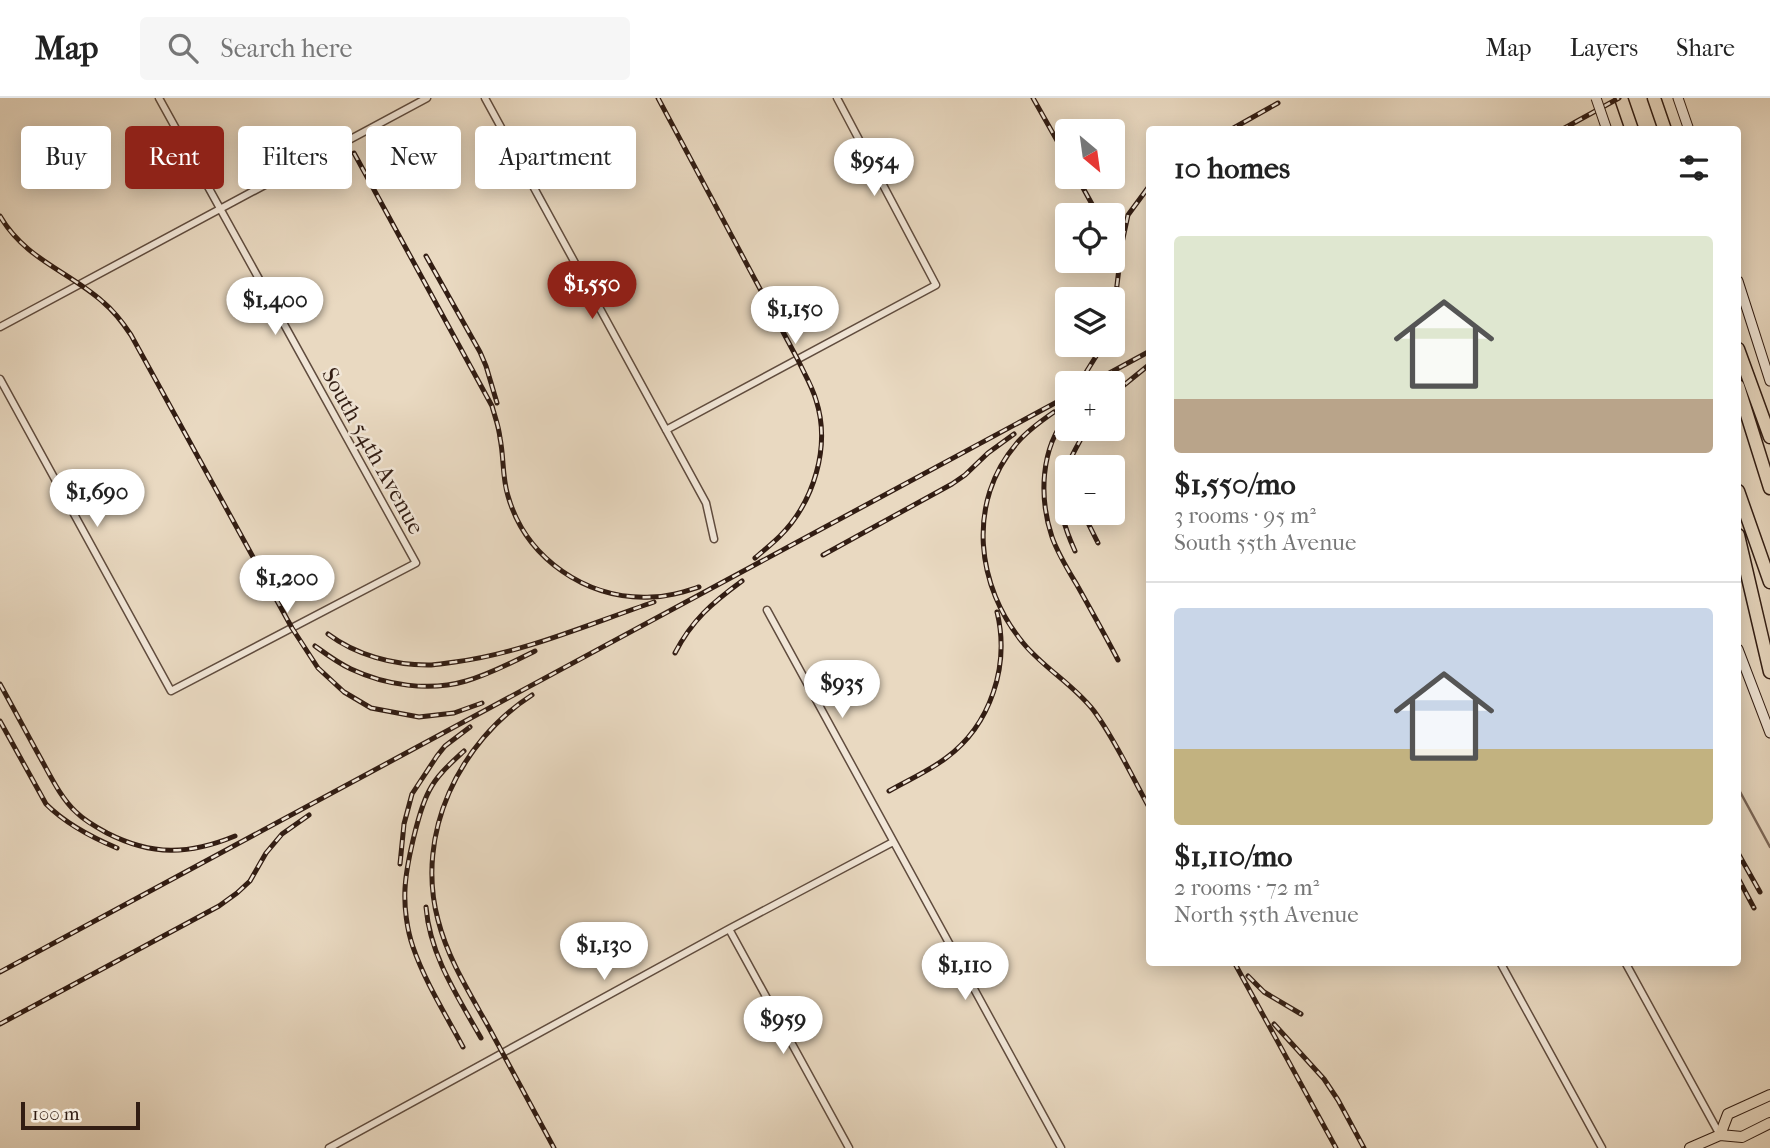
<!DOCTYPE html>
<meta charset="utf-8">
<style>
:root{--surface:#fff;--page:#f6f6f6;--text:#222;--muted:#767676;--line:#e0e0e0;--accent:#8f2418}
body{margin:0;font-family:"IM FELL French Canon",serif;background:var(--page);color:var(--text);height:100vh;display:flex;flex-direction:column;font-size:26px;white-space:nowrap}
*{box-sizing:border-box;margin:0}
p{font-size:23px;color:var(--muted)}
.icon{flex:none;width:38px;height:38px;fill:none;stroke:currentColor;stroke-width:2;stroke-linecap:round;stroke-linejoin:round}
.map{position:relative;flex:1;overflow:hidden}
.sheet{position:absolute;left:1146px;top:28px;width:595px;height:840px;display:flex;flex-direction:column;background:var(--surface);border-radius:7px;box-shadow:0 4px 18px #0003}
.sheet>*{flex:none}
.hud{position:absolute;left:21px;top:28px;width:665px;height:63px;display:flex;gap:14px}
.needle{width:46px;rotate:151deg}
.tools{position:absolute;left:1055px;top:21px;display:grid;gap:14px}
.tools a{display:grid;place-items:center;width:70px;height:70px;border-radius:7px;background:var(--surface);box-shadow:0 4px 18px #0003;font-size:35px}
.scale{position:absolute;left:21px;bottom:18px;width:119px;box-sizing:border-box;padding-left:7px;border:4px solid #321d13;border-top:0;font-size:19px;line-height:24px;white-space:nowrap;color:#321d13;-webkit-text-stroke:5px #f1e6d7;paint-order:stroke}
.price{position:absolute;translate:-50% -60px;padding:0 16px;border-radius:24px;background:#fff;color:#222;font-size:23px;line-height:46px;filter:drop-shadow(0 2px 4px #0008)}
.price::after{content:'';position:absolute;left:50%;top:42px;width:21px;height:16px;margin-left:-10px;background:inherit;clip-path:polygon(0 0,100% 0,50% 100%)}
.price.active{background:var(--accent);color:#fff}
ul{padding:0;list-style:none}
li{display:grid;align-content:center;gap:14px;height:371px;padding:0 28px}
li+li{border-top:2px solid var(--line)}
li span{display:grid;place-items:center;height:217px;border-radius:7px;color:#555}
li>.icon{margin-inline-start:auto}
span .icon{width:126px;height:126px;fill:#fffc;stroke-width:1}
li b{font-size:30px}
h2{display:flex;justify-content:space-between;align-items:center;height:84px;padding:0 28px;font-size:30px}
.pill{padding:0 24px;border-radius:7px;background:var(--surface);box-shadow:0 4px 18px #0003;font-size:24px;line-height:63px}
.pill.active{background:var(--accent);color:#fff}
header{display:flex;align-items:center;gap:42px;box-sizing:border-box;height:98px;padding:0 35px;background:var(--surface);border-bottom:2px solid var(--line)}
header strong{font-size:33px}
nav{display:flex;gap:38px;margin-inline-start:auto;font-size:24px}
.search{width:490px;height:63px;background:var(--page);display:flex;align-items:center;gap:18px;box-sizing:border-box;padding:0 24px;border-radius:7px;color:var(--muted);font-size:26px}
.map>svg:first-child{display:block}
</style>
<header>
<strong>Map</strong>
<div class="search"><svg class="icon" aria-label="search" viewBox="0 0 24 24"><circle cx="10" cy="10" r="6"/><path d="M15 15l6 6"/></svg>Search here</div>
<nav><a>Map</a><a>Layers</a><a>Share</a></nav>
</header>
<div class="map">
<svg width="1770" height="1050" viewBox="0 0 1770 1050">
<rect width="100%" height="100%" fill="#e9d9c1"/>
<filter id="stains"><feTurbulence type="fractalNoise" baseFrequency=".00286" numOctaves="4"/><feColorMatrix values="0 0 0 0 .2 0 0 0 0 .09 0 0 0 0 .02 0 0 0 .5 -.17"/></filter>
<radialGradient id="worn" r=".72"><stop offset=".6" stop-color="#630" stop-opacity="0"/><stop offset="1" stop-color="#630" stop-opacity=".3"/></radialGradient>
<g fill="none" stroke-linecap="round" stroke-linejoin="round">
<path stroke="#7b6758" stroke-width="2.5" d="M1738,690L1770,749"/>
<g stroke="#604c3e" stroke-width="9">
<path id="minor" d="M485,0L706,405L714,441
M0,229L427,0
M0,281L171,593L416,465L159,0
M666,332L936,187L837,0
M767,512L1061,1050
M729,831L849,1050
M1500,864L1602,1050
M1625,864L1720,1037
M329,1050L729,831L893,744"/>
</g>
<g stroke="#321d13" stroke-width="11">
<path id="secondary" d="M1678,0L1689,32
M1738,183L1770,283
M1738,551L1770,635"/>
</g>
<g stroke="#321d13" stroke-width="12">
<path id="primary" d="M1720,1037L1728,1016L1770,997
M1690,1050L1720,1037L1742,1039L1770,1025"/>
</g>
<g stroke="#321d13" stroke-width="15">
<path id="motorway" d="M1621,0L1632,32
M1654,0L1665,32
M1738,251L1770,339
M1738,288L1770,390
M1738,393L1770,484
M1738,437L1770,574"/>
</g>
<use href="#minor" stroke="#f1e6d7" stroke-width="6"/>
<use href="#secondary" stroke="#f1e6d7" stroke-width="9"/>
<use href="#primary" stroke="#e9d9c1" stroke-width="10"/>
<use href="#motorway" stroke="#e9d9c1" stroke-width="12"/>
<g stroke="#321d13" stroke-width="5">
<path id="rail" d="M658,0L798,262C804,275 812,288 816,302C831,348 814,404 780,438C772,446 763,453 755,460
M1033,0L1068,62
M1230,32L1278,5
M1561,32L1619,0
M354,55L492,308C495,319 499,329 500,340C504,359 502,379 508,398C526,461 587,502 651,499C668,499 683,494 699,489
M1077,79L1098,117
M0,118C25,161 68,173 103,204C115,214 123,225 131,237L292,530L318,570L344,594L371,610L419,619L454,615L482,605
M426,158L480,254L486,268L497,305
M1115,204L1122,145L1128,117L1150,87
M1076,285L1085,276L1103,247
M1091,285L1150,253
M1113,296L1150,266
M1054,314C1041,323 1027,333 1017,345C966,404 976,489 1024,546C1045,571 1074,587 1094,613C1116,643 1132,679 1150,711
M1068,317C1040,350 1039,400 1052,439C1058,456 1068,472 1077,487C1091,512 1105,537 1118,562
M1083,415L1098,445
M1075,453C1051,400 1058,381 1086,332
M823,457L952,386L965,377L988,355L1014,336
M328,536C356,557 393,567 428,567C437,567 446,565 455,564C523,555 589,526 654,504
M315,548C326,556 338,565 351,571C385,587 429,594 466,583C490,576 513,564 535,553
M675,555C692,522 712,505 742,483
M0,586C14,611 27,636 41,661C51,679 61,700 76,714C85,723 96,729 107,735C152,758 189,757 235,738
M532,597C459,644 415,736 438,822C448,861 469,894 488,928C510,969 532,1009 554,1050
M0,623L46,706C66,726 91,739 117,750
M889,693C908,682 929,673 946,660C991,627 1010,567 997,514
M1738,755L1760,794
M400,766L404,726L412,696L437,658L445,648L470,629
M1738,780L1754,810
M426,809C430,858 458,899 481,940
M1234,864L1336,1050
M0,874L1068,298
M1248,878L1264,894L1301,916
M0,926L219,808L237,795L250,783L266,755L282,736L309,717
M1274,926L1324,981L1338,1002L1364,1050
M463,949C446,917 425,884 413,849C407,832 404,809 405,791C406,768 418,714 429,693C437,677 451,665 464,653"/>
</g>
<use href="#rail" stroke="#f1e6d7" stroke-width="2.5" stroke-dasharray="8" stroke-linecap="butt"/>
<g stroke="#321d13" stroke-width="11" stroke-linecap="butt">
<path id="secondary-bridge" d="M1596,0L1607,32"/>
</g>
<use href="#secondary-bridge" stroke="#f1e6d7" stroke-width="9"/>
</g>
<g text-anchor="middle" dominant-baseline="central" stroke-width="5" stroke-linejoin="round" paint-order="stroke">
<g font-size="23" fill="#321d13" stroke="#f1e6d7">
<text transform="translate(373 353) rotate(61)">South 54th Avenue</text>
</g>
</g>
<rect width="100%" height="100%" filter="url(#stains)"/>
<rect width="100%" height="100%" fill="url(#worn)"/>
</svg>
<div class="tools">
<a><svg class="needle" viewBox="-14 -14 28 28"><path d="M0-13l5 13h-10z" fill="#e53935"/><path d="M0 13l5-13h-10z" fill="#767676"/></svg></a>
<a><svg class="icon" aria-label="locate" viewBox="0 0 24 24"><circle cx="12" cy="12" r="6"/><path d="M12 2v4M12 18v4M2 12h4M18 12h4"/></svg></a>
<a><svg class="icon" aria-label="layers" viewBox="0 0 24 24"><path d="M12 4l9 5-9 5-9-5zM3 14l9 5 9-5"/></svg></a>
<a>+</a>
<a>−</a>
</div>
<div class="scale">100 m</div>
<b class="price" style="left:874px;top:100px">$954</b>
<b class="price active" style="left:592px;top:223px">$1,550</b>
<b class="price" style="left:275px;top:239px">$1,400</b>
<b class="price" style="left:795px;top:248px">$1,150</b>
<b class="price" style="left:97px;top:431px">$1,690</b>
<b class="price" style="left:287px;top:517px">$1,200</b>
<b class="price" style="left:842px;top:622px">$935</b>
<b class="price" style="left:604px;top:884px">$1,130</b>
<b class="price" style="left:965px;top:904px">$1,110</b>
<b class="price" style="left:783px;top:958px">$959</b>
<div class="hud">
<a class="pill">Buy</a>
<a class="pill active">Rent</a>
<a class="pill">Filters</a>
<a class="pill">New</a>
<a class="pill">Apartment</a>
</div>
<section class="sheet">
<h2>10 homes<svg class="icon" aria-label="filters" viewBox="0 0 24 24"><path d="M4 7h16M4 17h16"/><circle cx="9" cy="7" r="2"/><circle cx="15" cy="17" r="2"/></svg></h2>
<ul>
<li><span style="background:linear-gradient(#dfe7d0 75%,#b9a48a 0)"><svg class="icon" aria-label="home" viewBox="0 0 24 24"><path d="M3 11l9-7 9 7M6 9v11h12V9"/></svg></span><div><b>$1,550/mo</b><p>3 rooms · 95 m²</p><p>South 55th Avenue</p></div></li>
<li><span style="background:linear-gradient(#c9d6e8 65%,#c2b280 0)"><svg class="icon" aria-label="home" viewBox="0 0 24 24"><path d="M3 11l9-7 9 7M6 9v11h12V9"/></svg></span><div><b>$1,110/mo</b><p>2 rooms · 72 m²</p><p>North 55th Avenue</p></div></li>
</ul>
</section>
</div>
